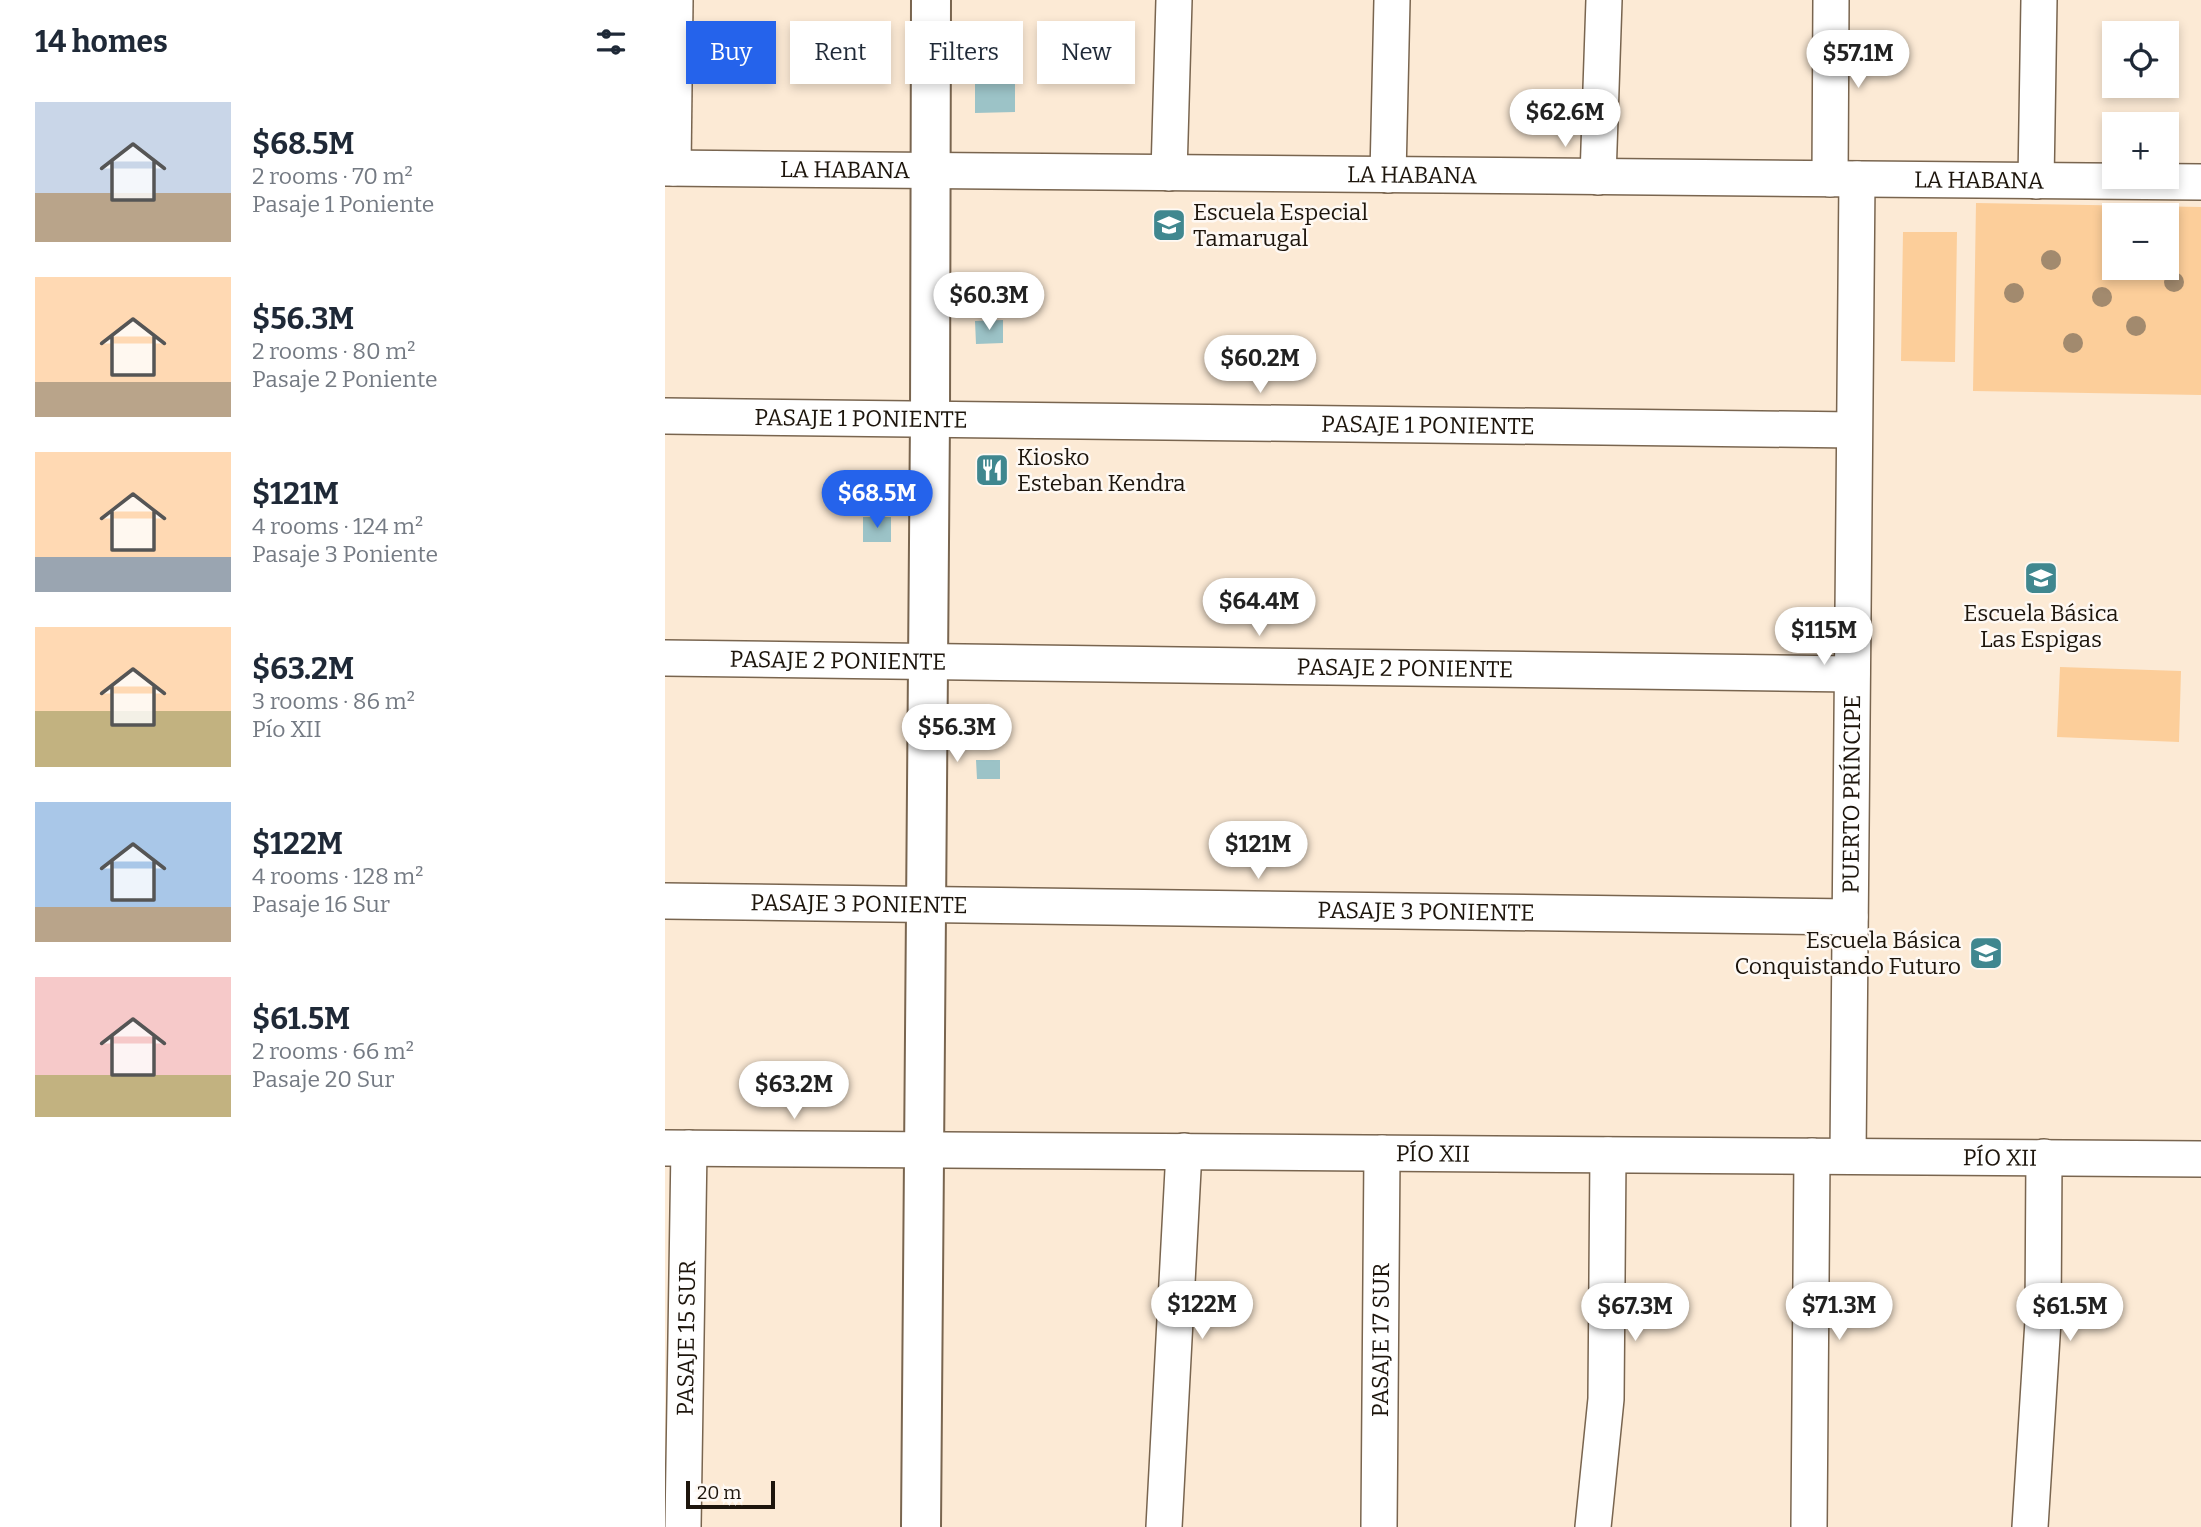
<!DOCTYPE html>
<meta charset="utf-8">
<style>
:root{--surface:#fff;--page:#f2f2f3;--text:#1f2937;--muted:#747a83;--accent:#2563eb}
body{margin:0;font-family:Bitter,serif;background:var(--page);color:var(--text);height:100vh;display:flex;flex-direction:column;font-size:26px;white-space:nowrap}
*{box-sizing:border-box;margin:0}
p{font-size:23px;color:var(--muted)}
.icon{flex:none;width:38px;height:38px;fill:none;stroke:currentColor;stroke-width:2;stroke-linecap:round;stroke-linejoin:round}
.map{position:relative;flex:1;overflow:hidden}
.panel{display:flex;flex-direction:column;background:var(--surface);width:665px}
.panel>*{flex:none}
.guide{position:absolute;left:21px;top:21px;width:665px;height:63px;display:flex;gap:14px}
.buttons{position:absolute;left:1437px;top:21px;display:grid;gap:14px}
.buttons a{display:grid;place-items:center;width:77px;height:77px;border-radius:0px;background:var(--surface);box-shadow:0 4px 10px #0003;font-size:35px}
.scale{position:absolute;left:21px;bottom:18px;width:89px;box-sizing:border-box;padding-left:7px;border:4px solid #1d150c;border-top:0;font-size:19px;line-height:24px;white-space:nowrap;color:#1d150c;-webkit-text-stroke:5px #fef9f4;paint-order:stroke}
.price{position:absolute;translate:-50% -60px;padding:0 16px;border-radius:24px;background:#fff;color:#222;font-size:23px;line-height:46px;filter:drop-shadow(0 2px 4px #0008)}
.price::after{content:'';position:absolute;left:50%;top:42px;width:21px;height:16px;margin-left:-10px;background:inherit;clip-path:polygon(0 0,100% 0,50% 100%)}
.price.current{background:var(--accent);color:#fff}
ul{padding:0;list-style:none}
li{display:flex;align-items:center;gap:21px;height:175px;padding:0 35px}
li span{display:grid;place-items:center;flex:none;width:196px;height:140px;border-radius:0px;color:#555}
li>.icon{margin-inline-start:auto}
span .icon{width:84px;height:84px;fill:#fffc;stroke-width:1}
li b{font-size:30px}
h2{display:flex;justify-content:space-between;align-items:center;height:84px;padding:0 35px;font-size:30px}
.chip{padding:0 24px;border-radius:0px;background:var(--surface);box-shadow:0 4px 10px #0003;font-size:24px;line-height:63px}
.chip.current{background:var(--accent);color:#fff}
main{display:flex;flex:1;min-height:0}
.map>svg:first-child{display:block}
</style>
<main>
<section class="panel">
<h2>14 homes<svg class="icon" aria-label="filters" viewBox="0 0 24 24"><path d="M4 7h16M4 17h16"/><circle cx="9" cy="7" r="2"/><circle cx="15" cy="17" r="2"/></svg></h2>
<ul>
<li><span style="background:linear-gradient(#c9d6e8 65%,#b9a48a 0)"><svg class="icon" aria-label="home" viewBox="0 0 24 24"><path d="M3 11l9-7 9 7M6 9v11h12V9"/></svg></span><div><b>$68.5M</b><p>2 rooms · 70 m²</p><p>Pasaje 1 Poniente</p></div></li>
<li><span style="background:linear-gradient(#ffd9b3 75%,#b9a48a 0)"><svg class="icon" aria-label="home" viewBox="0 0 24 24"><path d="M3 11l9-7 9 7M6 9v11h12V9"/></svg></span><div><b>$56.3M</b><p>2 rooms · 80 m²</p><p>Pasaje 2 Poniente</p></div></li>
<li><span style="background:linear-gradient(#ffd9b3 75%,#9aa5b1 0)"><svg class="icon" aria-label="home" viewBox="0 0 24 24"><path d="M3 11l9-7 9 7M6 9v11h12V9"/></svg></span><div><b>$121M</b><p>4 rooms · 124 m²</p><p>Pasaje 3 Poniente</p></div></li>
<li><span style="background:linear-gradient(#ffd9b3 60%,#c2b280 0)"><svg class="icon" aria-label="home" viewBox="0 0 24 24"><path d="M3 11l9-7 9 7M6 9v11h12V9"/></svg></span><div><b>$63.2M</b><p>3 rooms · 86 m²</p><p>Pío XII</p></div></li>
<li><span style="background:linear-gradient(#a9c7e8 75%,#b9a48a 0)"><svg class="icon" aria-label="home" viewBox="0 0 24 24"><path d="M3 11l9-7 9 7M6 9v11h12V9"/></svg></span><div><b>$122M</b><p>4 rooms · 128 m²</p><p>Pasaje 16 Sur</p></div></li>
<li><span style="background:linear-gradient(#f6c9c9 70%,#c2b280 0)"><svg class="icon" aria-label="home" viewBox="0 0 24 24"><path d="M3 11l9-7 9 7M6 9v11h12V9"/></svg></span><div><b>$61.5M</b><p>2 rooms · 66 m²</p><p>Pasaje 20 Sur</p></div></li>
</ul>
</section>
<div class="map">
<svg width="1536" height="1527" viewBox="0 0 1536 1527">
<rect width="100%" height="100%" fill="#fcead5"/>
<path fill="#fcce9a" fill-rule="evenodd" d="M1311,203L1536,207V395L1308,391ZM1502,215V268H1449V215Z
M1238,232H1292L1290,362L1236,361Z
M1395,667L1516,671L1514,742L1392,737Z"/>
<path fill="#9cc3c7" d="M310,78H350V112L310,113Z
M338,320V343L311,344L310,321Z
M337,457L338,483L318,484L316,458Z
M198,517H226V542H198Z
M311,760H335V779H312Z"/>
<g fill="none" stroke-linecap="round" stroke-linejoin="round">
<g stroke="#79654f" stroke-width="38">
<g id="minor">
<path id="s1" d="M0,168L1536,182"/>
<path d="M8,168L10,0"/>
<path d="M504,173L509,0"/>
<path d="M723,175L727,0"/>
<path d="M933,177L939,0"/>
<path d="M1165,179L1166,0"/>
<path d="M1371,181L1374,0"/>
<path id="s2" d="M0,416L1189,430"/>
<path id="s3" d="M0,658L1187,674"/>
<path id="s4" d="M0,901L1185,917"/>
<path id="s5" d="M0,1148L1536,1159"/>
<path id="s6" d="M1183,1156L1192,179"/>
<path id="s7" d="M18,1527L24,1148"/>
<path d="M499,1527L519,1151"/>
<path id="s8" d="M714,1527L717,1153"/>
<path d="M928,1527L941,1399L943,1155"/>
<path d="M1144,1527L1147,1156"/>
<path d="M1365,1527L1378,1321L1379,1157"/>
</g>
</g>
<g stroke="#79654f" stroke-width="42">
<path id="secondary" d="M256,1527L265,419L266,0"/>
</g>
<use href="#minor" stroke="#fff" stroke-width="35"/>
<use href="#secondary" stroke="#fff" stroke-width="38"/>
</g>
<g fill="#a28a6e">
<circle cx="1386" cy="260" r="10"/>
<circle cx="1509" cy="282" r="10"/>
<circle cx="1349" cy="293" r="10"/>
<circle cx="1437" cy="297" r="10"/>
<circle cx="1471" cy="326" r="10"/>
<circle cx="1408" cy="343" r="10"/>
</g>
<defs>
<g id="school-square" transform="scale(1.75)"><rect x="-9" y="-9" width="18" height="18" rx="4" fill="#40878f" stroke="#fef9f4"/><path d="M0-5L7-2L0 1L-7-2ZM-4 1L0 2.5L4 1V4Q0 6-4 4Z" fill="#fff"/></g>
<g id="restaurant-square" transform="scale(1.75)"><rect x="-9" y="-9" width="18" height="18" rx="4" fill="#40878f" stroke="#fef9f4"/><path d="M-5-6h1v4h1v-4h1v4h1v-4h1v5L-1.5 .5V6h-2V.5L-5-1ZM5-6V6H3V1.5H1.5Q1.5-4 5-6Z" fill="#fff"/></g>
</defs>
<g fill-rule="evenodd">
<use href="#school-square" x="504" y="225"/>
<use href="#restaurant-square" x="327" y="470"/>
<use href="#school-square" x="1376" y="578"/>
<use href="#school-square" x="1321" y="953"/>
</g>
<g text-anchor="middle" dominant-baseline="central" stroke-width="5" stroke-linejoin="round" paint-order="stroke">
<g font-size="23" fill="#1d150c" stroke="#fef9f4">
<text stroke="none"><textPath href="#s1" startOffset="180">LA HABANA</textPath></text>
<text stroke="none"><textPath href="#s1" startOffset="747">LA HABANA</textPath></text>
<text stroke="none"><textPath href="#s1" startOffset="1314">LA HABANA</textPath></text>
<text stroke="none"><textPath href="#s2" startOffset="196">PASAJE 1 PONIENTE</textPath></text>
<text stroke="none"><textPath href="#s2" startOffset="763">PASAJE 1 PONIENTE</textPath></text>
<text stroke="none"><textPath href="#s3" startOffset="173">PASAJE 2 PONIENTE</textPath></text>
<text stroke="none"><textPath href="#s3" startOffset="740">PASAJE 2 PONIENTE</textPath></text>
<text stroke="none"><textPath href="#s6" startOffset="362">PUERTO PRÍNCIPE</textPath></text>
<text stroke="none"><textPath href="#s4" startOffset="194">PASAJE 3 PONIENTE</textPath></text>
<text stroke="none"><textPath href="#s4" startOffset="761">PASAJE 3 PONIENTE</textPath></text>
<text stroke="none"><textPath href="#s5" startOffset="768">PÍO XII</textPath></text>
<text stroke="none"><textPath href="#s5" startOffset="1335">PÍO XII</textPath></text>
<text stroke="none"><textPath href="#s7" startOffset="189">PASAJE 15 SUR</textPath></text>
<text stroke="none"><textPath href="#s8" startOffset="187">PASAJE 17 SUR</textPath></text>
</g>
<g font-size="23" fill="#1d150c" stroke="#fef9f4" text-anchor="start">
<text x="528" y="212">Escuela Especial<tspan x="528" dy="26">Tamarugal</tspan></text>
<text x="352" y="457">Kiosko<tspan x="352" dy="26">Esteban Kendra</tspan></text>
<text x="1376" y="613" text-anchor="middle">Escuela Básica<tspan x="1376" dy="26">Las Espigas</tspan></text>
<text x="1296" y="940" text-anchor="end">Escuela Básica<tspan x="1296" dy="26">Conquistando Futuro</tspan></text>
</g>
</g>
</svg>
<div class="buttons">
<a><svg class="icon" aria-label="locate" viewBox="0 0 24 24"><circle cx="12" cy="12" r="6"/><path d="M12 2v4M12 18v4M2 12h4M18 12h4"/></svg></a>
<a>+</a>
<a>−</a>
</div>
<div class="scale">20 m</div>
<b class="price" style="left:1193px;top:90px">$57.1M</b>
<b class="price" style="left:900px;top:149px">$62.6M</b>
<b class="price" style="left:324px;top:332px">$60.3M</b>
<b class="price" style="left:595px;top:395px">$60.2M</b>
<b class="price current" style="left:212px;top:530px">$68.5M</b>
<b class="price" style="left:594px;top:638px">$64.4M</b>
<b class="price" style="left:1159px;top:667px">$115M</b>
<b class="price" style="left:292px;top:764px">$56.3M</b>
<b class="price" style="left:593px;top:881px">$121M</b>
<b class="price" style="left:129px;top:1121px">$63.2M</b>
<b class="price" style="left:537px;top:1341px">$122M</b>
<b class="price" style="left:1174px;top:1342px">$71.3M</b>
<b class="price" style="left:970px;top:1343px">$67.3M</b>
<b class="price" style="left:1405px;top:1343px">$61.5M</b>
<div class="guide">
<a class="chip current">Buy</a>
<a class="chip">Rent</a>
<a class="chip">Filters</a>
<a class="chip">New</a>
</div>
</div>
</main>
